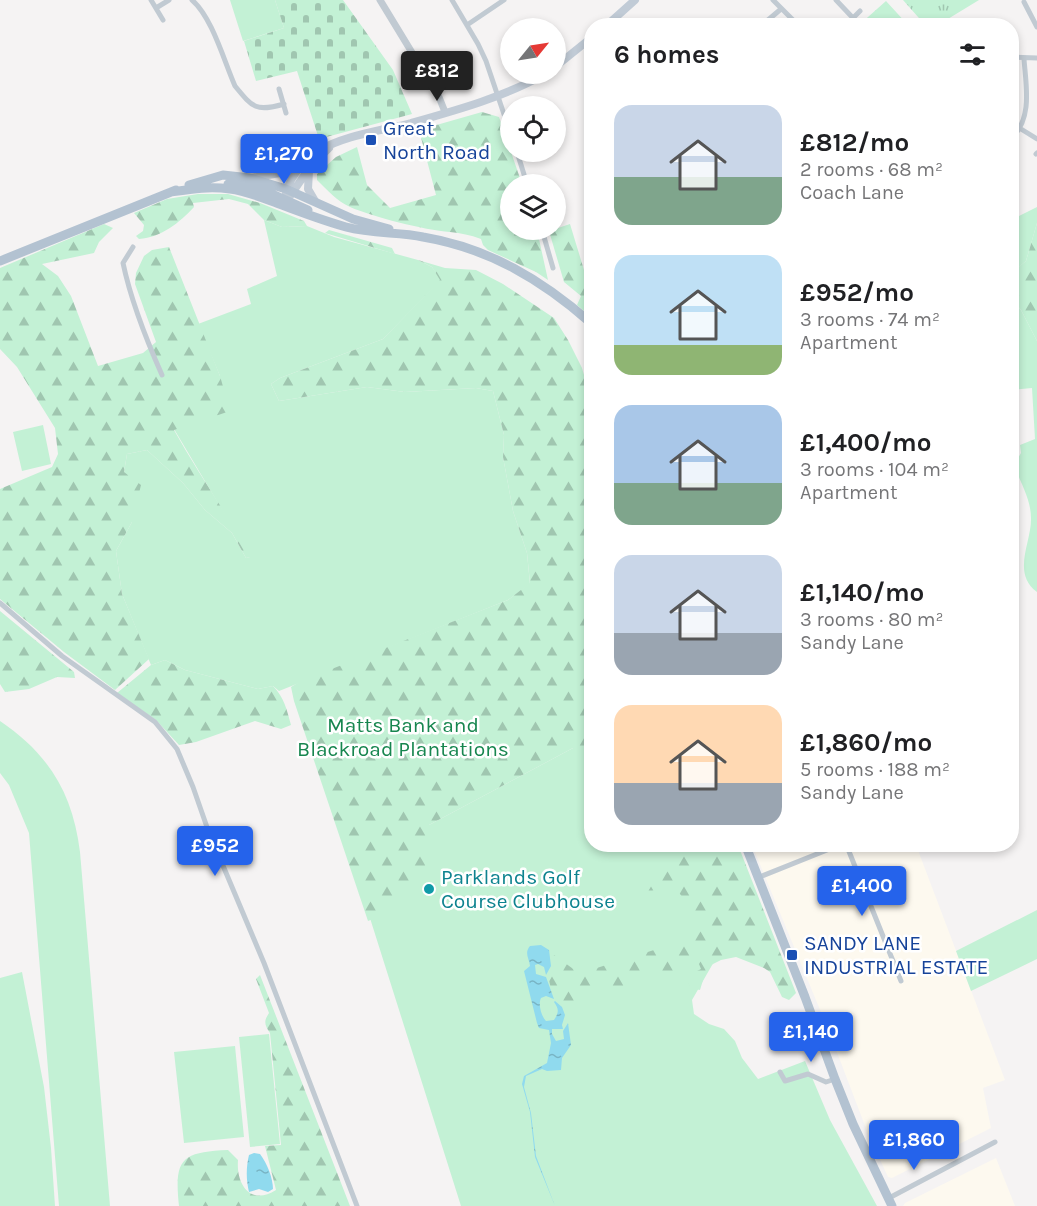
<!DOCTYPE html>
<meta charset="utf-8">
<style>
:root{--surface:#fff;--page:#f2f2f2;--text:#202124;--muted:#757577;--accent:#2563eb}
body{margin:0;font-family:Karla,sans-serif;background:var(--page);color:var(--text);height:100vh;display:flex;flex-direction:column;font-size:22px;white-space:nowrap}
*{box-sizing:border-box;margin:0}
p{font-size:20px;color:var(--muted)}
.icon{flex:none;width:33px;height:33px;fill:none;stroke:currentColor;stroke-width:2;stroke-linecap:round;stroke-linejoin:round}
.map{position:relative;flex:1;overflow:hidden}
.sheet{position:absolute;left:584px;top:18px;width:435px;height:834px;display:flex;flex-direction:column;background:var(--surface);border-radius:24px;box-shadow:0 3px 9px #0003}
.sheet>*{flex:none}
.needle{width:39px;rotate:60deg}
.tools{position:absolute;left:500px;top:18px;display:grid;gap:12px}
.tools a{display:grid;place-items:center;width:66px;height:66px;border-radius:50%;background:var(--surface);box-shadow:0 3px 9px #0003;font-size:30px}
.price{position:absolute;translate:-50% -51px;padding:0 14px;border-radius:6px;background:var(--accent);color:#fff;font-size:20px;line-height:39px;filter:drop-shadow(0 2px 3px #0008)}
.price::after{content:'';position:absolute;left:50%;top:36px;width:18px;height:14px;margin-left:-9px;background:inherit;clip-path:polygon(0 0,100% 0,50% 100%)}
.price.current{background:#222;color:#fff}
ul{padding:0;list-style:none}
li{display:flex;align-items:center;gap:18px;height:150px;padding:0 30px}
li span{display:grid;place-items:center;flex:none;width:168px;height:120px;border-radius:18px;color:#555}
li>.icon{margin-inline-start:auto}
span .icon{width:72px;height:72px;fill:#fffc;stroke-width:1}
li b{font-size:26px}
h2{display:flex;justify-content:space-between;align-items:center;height:72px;padding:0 30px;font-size:26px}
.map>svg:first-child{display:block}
</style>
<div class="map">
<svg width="1037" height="1206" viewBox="0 0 1037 1206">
<defs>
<pattern id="forest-firs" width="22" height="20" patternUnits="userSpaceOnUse" patternTransform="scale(1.5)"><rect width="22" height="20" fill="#c3f1d5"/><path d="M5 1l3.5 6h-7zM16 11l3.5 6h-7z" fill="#a0c6b0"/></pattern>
<pattern id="cemetery-stones" width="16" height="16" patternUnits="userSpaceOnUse" patternTransform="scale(1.5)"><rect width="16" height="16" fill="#c3f1d5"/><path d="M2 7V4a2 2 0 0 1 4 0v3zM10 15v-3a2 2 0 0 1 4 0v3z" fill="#a0c6b0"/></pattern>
<pattern id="park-tufts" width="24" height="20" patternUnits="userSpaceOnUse" patternTransform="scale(1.5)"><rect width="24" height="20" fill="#c3f1d5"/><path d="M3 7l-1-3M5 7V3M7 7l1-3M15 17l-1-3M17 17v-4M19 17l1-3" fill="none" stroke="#a0c6b0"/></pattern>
<pattern id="water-ripples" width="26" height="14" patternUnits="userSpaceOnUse" patternTransform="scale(1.5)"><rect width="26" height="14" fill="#90daee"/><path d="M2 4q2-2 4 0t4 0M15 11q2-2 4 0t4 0" fill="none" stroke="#78b4c4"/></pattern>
</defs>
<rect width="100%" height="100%" fill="#f5f3f3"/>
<path fill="#fdf9ef" d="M752,845H916L1005,1080L983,1088L991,1128L892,1178L888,1177L867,1131L830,1034Z
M996,1158L1015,1206H903L905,1203Z"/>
<path fill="#c3f1d5" d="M230,0H275L284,28L243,41Z
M1011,202L1019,216L1037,207V223L1026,261L1013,272H1011Z
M264,220L282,227L307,226L334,237L418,260L432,267L441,280L383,339L280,378L271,384L279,401L367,387L405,392L476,388L493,391L504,435L503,457L513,511L527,553L530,584L508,600L279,691L273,686L258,689L185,670L165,660L151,665L122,594L116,551L132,522L124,472L127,454L147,450L183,483L205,510L232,533L246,558L250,557L174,429L220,376L198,324L251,304L247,289L277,276Z
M1011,298L1021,310L1037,341V592C1011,573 1032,541 1031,518C1031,499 1020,482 1014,465L1021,453L1020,445L1035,439L1032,388L1011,390Z
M43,425L51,464L22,471L13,432Z
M0,721C49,754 73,794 80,852L110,1206H59L29,833L9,785L0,773Z
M573,748H584L591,752V844L669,845L715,960L692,1000L694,1014L709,1024L724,1029L735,1041L742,1058L758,1079L805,1061L830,1120L877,1206H461L363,896L429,852V825Z
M1037,910V959L971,991L956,951Z
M22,972L44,1087L51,1148L55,1206H0V978Z
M269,1034L280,1144L250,1147L239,1037Z
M235,1046L244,1137L184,1143L174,1052Z"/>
<path fill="url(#forest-firs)" d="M482,112L499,117L522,184H510V230H537L548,280L536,272L488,250L483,245L481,239C470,235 461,233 450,232C424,230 373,217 350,207C337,201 327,190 317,180V174L336,157L357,147L367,185L390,208L436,195L419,130Z
M198,194H228L260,203L304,221L307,226L282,227L264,220L248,204L229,199L193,203L194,207C179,223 162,237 139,239L136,236L143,231L144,225L134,213L167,199Z
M1037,223V341L1021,310L1011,298V273L1026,261Z
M104,224L113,228L99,242L94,253L42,264L58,276L71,296L98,366L143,353L156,342L135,284L136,273L144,256L152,250L169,247L220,376L230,411L174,430C198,473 227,514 251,557L246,558L232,533L205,510L183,483L147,450L127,454L124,472L141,485L132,522L116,551L122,594L149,659L115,690L64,652L0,599V489L52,467L58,454L55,428L17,367L0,349V268Z
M570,224L584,270L591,273V317L577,305L581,296L564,282L549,231Z
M329,230L392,248L395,254L325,233Z
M418,260L445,268L476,270L503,284L554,318L568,340L582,368L591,399V752L584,748H573L429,825V862C410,879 393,913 368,921L294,701L291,687L301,681L508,600L530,583L527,553L513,511L503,457L504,435L493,391L476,388L405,392L367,387L279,401L271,384L280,378L383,339L440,280L432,267Z
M0,611L74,672L75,678L57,677L29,689L5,692L0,684Z
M165,660L185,670L258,689L273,686C284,697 287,710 291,725L281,729L255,721L196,742L179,745L156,720L117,693L151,665Z
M653,845H738L796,993L789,1000L782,997L770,972L764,968L736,957L721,960L707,967L700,990L690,988L687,976L701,969L697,959L667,974L650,976L619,988H613C597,992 571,994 567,1012L551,989L549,980L554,955L576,971L584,972L689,939L696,934C698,917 685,899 674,887C664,886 655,892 645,890L643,885L647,876L666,868Z
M260,975L350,1206H179C174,1159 181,1152 228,1150L238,1160C236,1185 251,1206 276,1190L265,1146L281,1145L270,1033C265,1025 263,1022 269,1013L256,979Z"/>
<path fill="url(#cemetery-stones)" d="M275,0H343L393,70L412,114L319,139L297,71L256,81L244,41L284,28Z"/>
<path fill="url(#park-tufts)" d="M903,0H979L938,25L926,26Z
M886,1L908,25H859Z"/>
<path fill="url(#water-ripples)" d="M541,945L549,950L551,966L546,975L544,967L538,964L535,965L536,974L546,977L554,999L546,996L541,998C538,1004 541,1016 546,1021L554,1020C559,1012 559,1009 554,1002L555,1001L562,1007L565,1015L562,1025L563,1029H552V1034L556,1041L564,1039L563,1031L568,1023L571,1045L562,1058L561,1070L547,1071L542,1069L526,1076L524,1087L531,1113L536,1156L555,1206L535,1157L530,1112L522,1084L524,1076L547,1063L551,1043L549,1030L539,1028L537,1023L524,971L530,966C529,958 524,953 530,946Z
M254,1153L260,1154C267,1163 273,1178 273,1189L268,1192L259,1189L249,1192C246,1180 246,1167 249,1155Z"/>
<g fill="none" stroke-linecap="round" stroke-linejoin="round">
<path stroke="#c1cad2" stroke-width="5" d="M151,0L163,20
M192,0C212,17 224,61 235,86C253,108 256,112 284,104
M452,0L478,44L486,61L510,132
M773,0L799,26
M836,0L853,18
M1024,2L1037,27
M156,8L169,0
M467,25L504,0
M761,26L781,9
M845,26L860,11
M1011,57L1037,58
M279,89L286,113
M1021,129L1037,139
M1011,139C1033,118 1026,86 1024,59
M517,152L527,184
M1036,154L1037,153
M542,230L553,268
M133,247L123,263C131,301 146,339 162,375
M0,603L62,656L155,722L177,749L193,787L208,830L264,963L357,1206
M846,844L901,981
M757,878L842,844
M780,1072L785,1081L808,1074L826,1082L835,1079
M889,1198L995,1142"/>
<path stroke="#c1cad2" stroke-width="7" d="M380,0L439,97L445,112"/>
<path stroke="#c1cbd6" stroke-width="8" d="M606,26L635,0
M555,67L591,38
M309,171L308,189L315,201
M251,178L280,173L302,162
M290,196L310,167L329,148
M286,199C283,185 306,157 318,151C345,135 380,131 411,123C457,110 504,97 545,74"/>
<path stroke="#b3c2d1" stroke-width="9" d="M228,184L259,188L308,210
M189,185L223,175L250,178L286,189L353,219L389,229
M171,192C191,189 209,186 230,189C247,191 265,199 282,205C303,213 325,221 346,227C372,234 398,232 423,237C489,248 542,280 591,323
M0,261L176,190
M745,844L805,997L835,1079L853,1124L892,1206"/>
</g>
<g fill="#1a4fb4" stroke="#fff" stroke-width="2">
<rect x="365" y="134" width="12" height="12" rx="3"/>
<rect x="786" y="949" width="12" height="12" rx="3"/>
</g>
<circle fill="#0f9aa8" stroke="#fff" stroke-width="2" cx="429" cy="889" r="6"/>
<g text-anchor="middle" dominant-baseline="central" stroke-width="5" stroke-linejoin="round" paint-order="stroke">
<g font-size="21" fill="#164399" stroke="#fff" text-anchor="start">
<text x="383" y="128">Great<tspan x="383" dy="24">North Road</tspan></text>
<text x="804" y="943">SANDY LANE<tspan x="804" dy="24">INDUSTRIAL ESTATE</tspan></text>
</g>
<g font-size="21" fill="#17864f" stroke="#fff">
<text x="403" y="725">Matts Bank and<tspan x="403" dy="24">Blackroad Plantations</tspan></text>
</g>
<g font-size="21" fill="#0d838f" stroke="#fff" text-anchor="start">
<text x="441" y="877">Parklands Golf<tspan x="441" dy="24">Course Clubhouse</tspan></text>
</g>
</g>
</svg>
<div class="tools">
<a><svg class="needle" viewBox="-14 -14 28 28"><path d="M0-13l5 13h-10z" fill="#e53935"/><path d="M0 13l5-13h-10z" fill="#757577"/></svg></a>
<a><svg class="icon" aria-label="locate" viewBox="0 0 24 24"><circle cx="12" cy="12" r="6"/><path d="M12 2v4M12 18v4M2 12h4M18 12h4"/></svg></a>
<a><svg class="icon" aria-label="layers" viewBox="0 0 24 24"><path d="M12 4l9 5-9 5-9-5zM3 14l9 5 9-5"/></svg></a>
</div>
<b class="price current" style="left:437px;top:102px">£812</b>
<b class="price" style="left:284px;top:185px">£1,270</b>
<b class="price" style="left:215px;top:877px">£952</b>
<b class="price" style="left:862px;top:917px">£1,400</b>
<b class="price" style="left:811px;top:1063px">£1,140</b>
<b class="price" style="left:914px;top:1171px">£1,860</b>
<section class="sheet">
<h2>6 homes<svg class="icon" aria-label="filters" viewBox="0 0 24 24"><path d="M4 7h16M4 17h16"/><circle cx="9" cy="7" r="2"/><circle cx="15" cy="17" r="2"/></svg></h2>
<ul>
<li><span style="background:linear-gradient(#c9d6e8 60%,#7fa58c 0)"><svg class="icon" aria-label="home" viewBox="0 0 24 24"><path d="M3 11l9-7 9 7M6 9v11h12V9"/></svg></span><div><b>£812/mo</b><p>2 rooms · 68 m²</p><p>Coach Lane</p></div></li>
<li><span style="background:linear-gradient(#bfe0f5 75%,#8fb573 0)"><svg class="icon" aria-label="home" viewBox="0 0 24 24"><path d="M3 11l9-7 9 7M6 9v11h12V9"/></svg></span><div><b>£952/mo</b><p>3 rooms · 74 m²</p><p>Apartment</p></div></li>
<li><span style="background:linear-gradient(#a9c7e8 65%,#7fa58c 0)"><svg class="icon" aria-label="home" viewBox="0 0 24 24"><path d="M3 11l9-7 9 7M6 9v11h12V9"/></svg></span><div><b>£1,400/mo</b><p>3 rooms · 104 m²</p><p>Apartment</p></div></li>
<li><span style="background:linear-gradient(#c9d6e8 65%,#9aa5b1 0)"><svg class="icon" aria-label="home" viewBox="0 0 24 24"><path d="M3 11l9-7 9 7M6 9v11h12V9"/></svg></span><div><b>£1,140/mo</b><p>3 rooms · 80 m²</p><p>Sandy Lane</p></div></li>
<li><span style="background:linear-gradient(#ffd9b3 65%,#9aa5b1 0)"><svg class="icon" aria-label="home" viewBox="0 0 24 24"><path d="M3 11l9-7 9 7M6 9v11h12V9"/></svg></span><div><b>£1,860/mo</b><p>5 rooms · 188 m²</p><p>Sandy Lane</p></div></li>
</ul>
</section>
</div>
